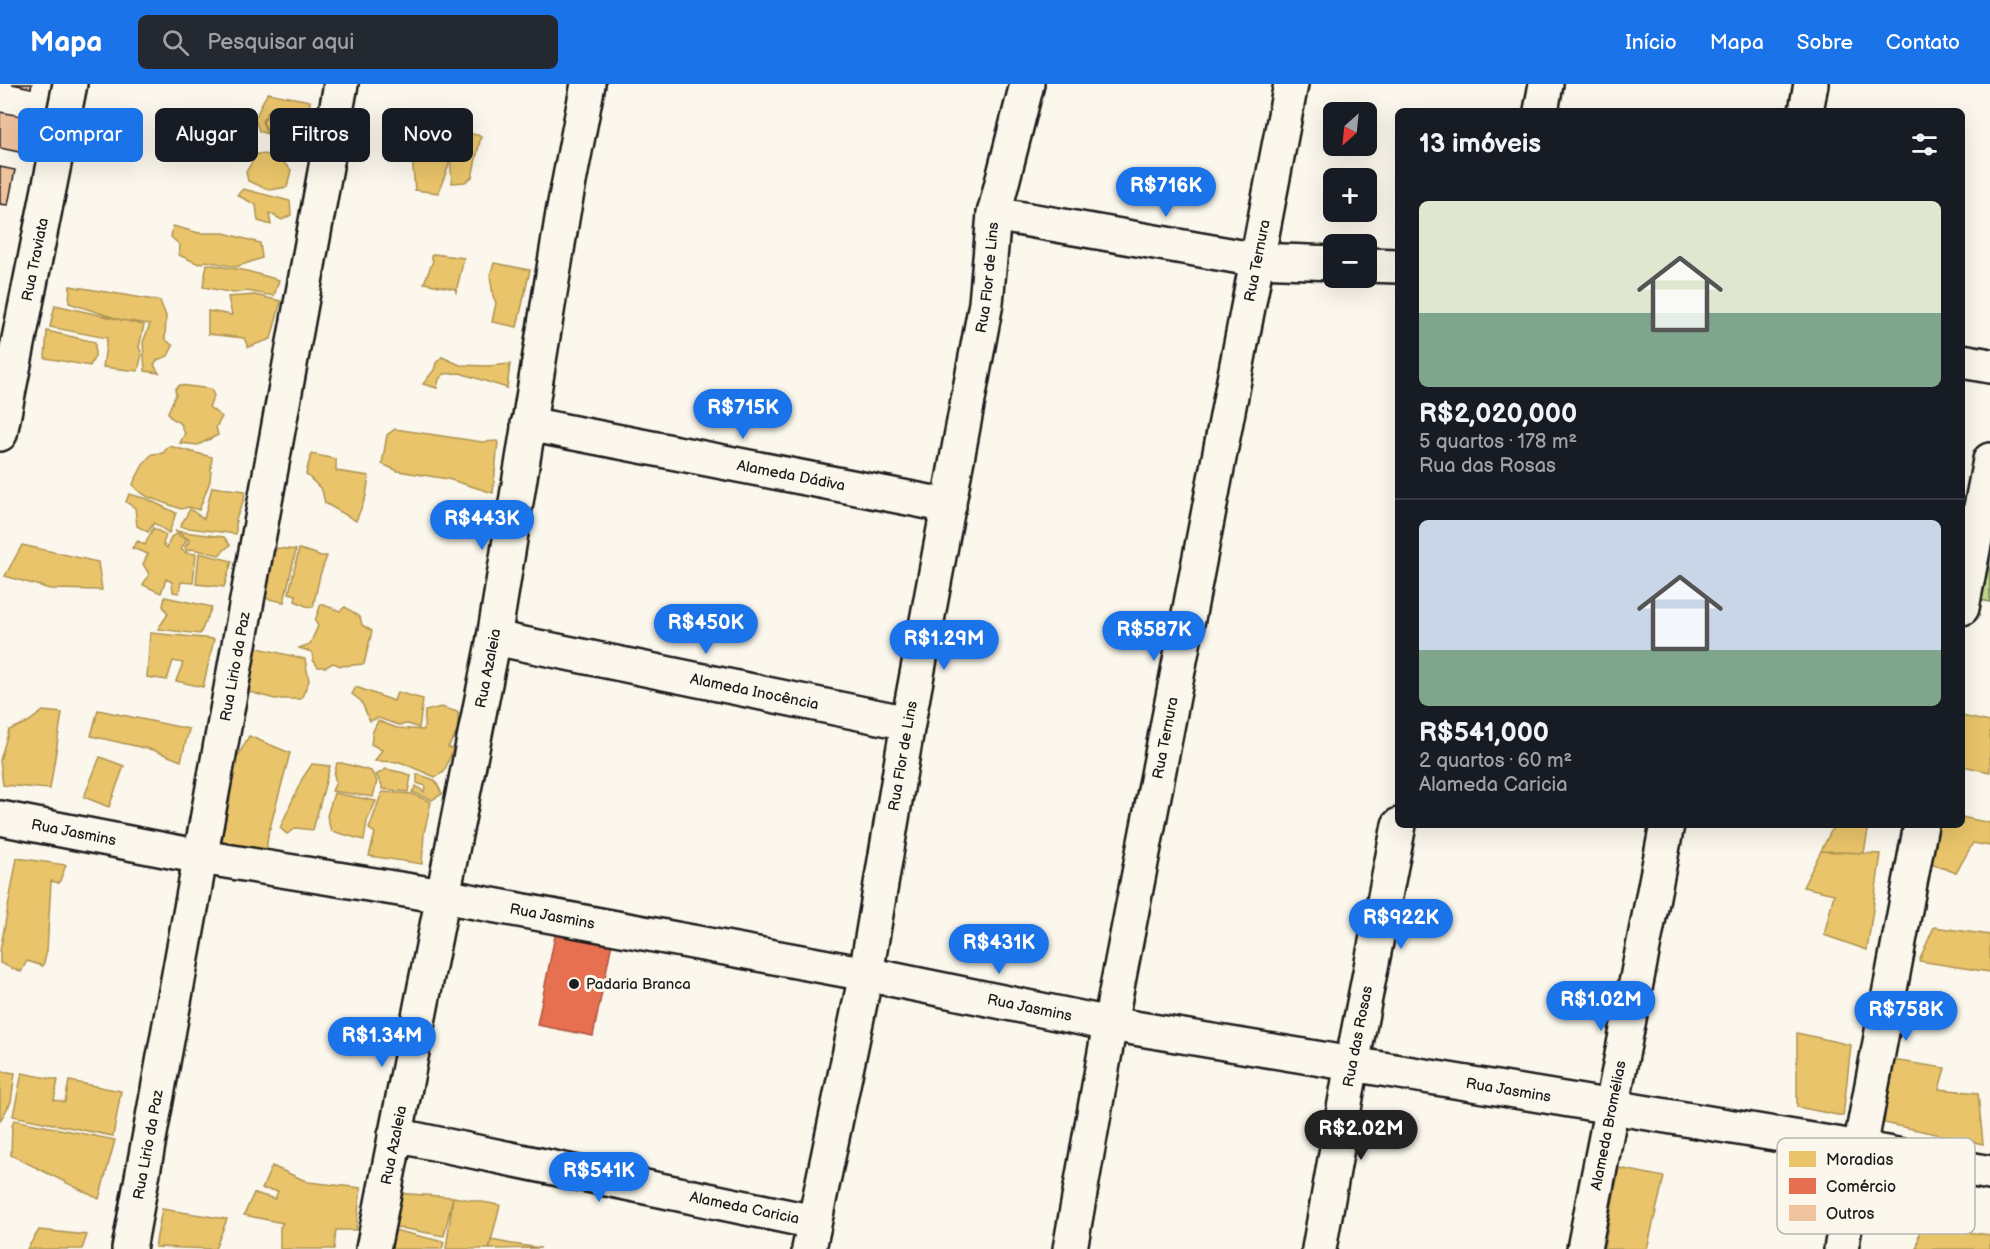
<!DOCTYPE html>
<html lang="pt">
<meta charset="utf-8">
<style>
:root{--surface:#171b24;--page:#242831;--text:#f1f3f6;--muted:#9ea1a6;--line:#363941;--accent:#1a73e8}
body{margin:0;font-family:"Balsamiq Sans",sans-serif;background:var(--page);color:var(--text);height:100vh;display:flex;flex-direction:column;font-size:22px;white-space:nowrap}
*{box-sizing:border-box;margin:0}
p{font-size:20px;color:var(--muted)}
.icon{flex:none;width:33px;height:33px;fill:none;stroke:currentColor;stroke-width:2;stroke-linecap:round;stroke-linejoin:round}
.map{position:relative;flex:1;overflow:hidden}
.sheet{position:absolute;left:1395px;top:24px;width:570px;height:720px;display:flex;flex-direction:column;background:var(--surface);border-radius:9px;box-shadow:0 6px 24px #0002}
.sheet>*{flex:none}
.guide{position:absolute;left:18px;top:24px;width:570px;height:54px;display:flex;gap:12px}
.needle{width:39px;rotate:207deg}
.fabs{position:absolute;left:1323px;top:18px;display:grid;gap:12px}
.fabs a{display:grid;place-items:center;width:54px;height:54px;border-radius:9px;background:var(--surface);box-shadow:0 6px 24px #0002;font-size:30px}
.price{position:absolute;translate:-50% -51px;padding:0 14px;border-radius:21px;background:var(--accent);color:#fff;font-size:20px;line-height:39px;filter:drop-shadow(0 2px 3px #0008)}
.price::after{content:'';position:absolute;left:50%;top:36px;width:18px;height:14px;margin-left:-9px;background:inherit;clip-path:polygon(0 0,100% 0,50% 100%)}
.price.current{background:#222;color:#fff}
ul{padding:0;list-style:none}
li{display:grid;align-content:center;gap:12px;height:318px;padding:0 24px}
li+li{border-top:2px solid var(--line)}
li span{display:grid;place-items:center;height:186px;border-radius:9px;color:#555}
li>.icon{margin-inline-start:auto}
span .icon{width:108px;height:108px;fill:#fffc;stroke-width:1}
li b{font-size:26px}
h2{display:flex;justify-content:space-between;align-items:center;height:72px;padding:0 24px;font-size:26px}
.chip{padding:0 21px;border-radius:9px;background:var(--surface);box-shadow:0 6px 24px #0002;font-size:21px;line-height:54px}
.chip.current{background:var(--accent);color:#fff}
header{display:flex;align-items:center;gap:36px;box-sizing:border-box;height:84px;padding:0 30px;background:var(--accent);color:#fff}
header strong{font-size:28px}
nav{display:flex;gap:33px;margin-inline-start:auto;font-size:21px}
.search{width:420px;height:54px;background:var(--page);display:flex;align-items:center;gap:15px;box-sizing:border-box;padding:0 21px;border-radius:9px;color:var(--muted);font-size:22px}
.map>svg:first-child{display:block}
</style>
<header>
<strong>Mapa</strong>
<div class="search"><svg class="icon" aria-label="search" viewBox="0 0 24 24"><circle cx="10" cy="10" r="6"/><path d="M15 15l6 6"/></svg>Pesquisar aqui</div>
<nav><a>Início</a><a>Mapa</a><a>Sobre</a><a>Contato</a></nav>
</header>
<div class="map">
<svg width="1990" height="1165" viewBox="0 0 1990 1165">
<rect width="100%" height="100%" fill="#fbf7ec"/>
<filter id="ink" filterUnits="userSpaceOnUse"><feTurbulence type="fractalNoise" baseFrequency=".0167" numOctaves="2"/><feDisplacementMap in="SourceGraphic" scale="12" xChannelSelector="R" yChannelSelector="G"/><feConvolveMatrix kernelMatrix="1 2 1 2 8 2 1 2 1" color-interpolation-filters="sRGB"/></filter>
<g filter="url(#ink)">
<path fill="#bfd88e" stroke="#6e7a55" stroke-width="1.5" d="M1990,437V518L1976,515Z"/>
<path fill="#e9c46a" stroke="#ac9253" stroke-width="1.5" d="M268,9L310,17L309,28L270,25L262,37L267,50L259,47L255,35L263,17Z
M271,27L311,32L312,43L307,55L269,50L263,38Z
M426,41L456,45L448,83L438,109L415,106L412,73Z
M460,47L481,52L472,93L465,98L452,99L450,73Z
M257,70L276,71L291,86L287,103L270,106L248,97L246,88Z
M243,105L290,117L291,131L282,136L269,129L271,141L258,137L256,121L237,111Z
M173,142L199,149H224L260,159L262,174L236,183L206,177L199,180L179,171L180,161L171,153Z
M434,170L464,174L456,208L455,205L424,199L433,177L431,172Z
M494,179L530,186L517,243L492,238L496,219L493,212L490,191Z
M207,180L247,187L279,196L274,212L247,207L233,209L203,203Z
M70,202L160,217L166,232L165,255L173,262L168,272L157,276L154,281L159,289L145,287L143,258L150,240L121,236L69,219Z
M255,211L281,217L271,255L248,263L244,254L208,250V227L232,231L228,213Z
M55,221L144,241L139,263L142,270L138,287L103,283L107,254L50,243Z
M47,247L95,258V272L90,282L45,274Z
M442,273L460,281L488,282L510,280L507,304L460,289L444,290L439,295L437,304L423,300L434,286L436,279Z
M180,301L211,305L214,312L209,323L222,333L216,343L218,351L198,361L180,359L185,349L182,345V341L169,332L168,328L176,310L175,305Z
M395,345L482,358L498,357L493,409L448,395L398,387L382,380L387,351Z
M169,362L212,373L210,397L199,426L189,423L181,425L148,413L136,405L133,400L144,379L152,370L163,369Z
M311,370L336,375V387L369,392L366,412L356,437L325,419L322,406L306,390Z
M212,403L245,407L244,415L236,435V450L180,443L190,425L204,435Z
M129,410L147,415L176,429L169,449L154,439L148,448L137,442L135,424L126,418Z
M153,444L166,451L163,460L167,464L171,453L176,450L187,456L181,465L186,469L196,470L193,499L181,498L179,509L173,508L172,498L166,495L161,509L143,501L149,490L143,480L148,470L132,464L138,457L145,461Z
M175,447L224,453L230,461L219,471L192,465L186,467L185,463L190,456Z
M22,461L98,478L102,506L50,505L5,492Z
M277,464L296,466L284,518L254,512L258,494Z
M299,465L316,470L317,472H327L320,491L313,523L306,522L295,517L296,511L289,509Z
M199,469L232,477L224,503L196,500Z
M165,513L212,523L200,550L158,545L168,530L163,522Z
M321,520L340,527L345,523L360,533L362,541L372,547L364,580L341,582L333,579L326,583H318L313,576L312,568L299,564L310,560L318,542L315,537Z
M150,549L214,555L203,603L176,597L183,579L173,577L167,596L147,593Z
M246,561L305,575L309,597L301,615H275L242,606Z
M356,603L394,617L397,608L423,615L419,644L408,640L399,641L378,634L370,637L361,617L352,610Z
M441,623L458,628V647L448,663L453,665L444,688L435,693L400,678L375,677L382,666L371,660L373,647L378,637L397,644L424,646L425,627Z
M98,626L189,645L181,677L153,666L91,652Z
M43,627L62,629L50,705L3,701L0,676L9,646L28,638Z
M1962,632L1990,638V688L1962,682Z
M249,652L290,669L268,751L265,778L211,759L234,679Z
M100,673L124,682L109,723L84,713Z
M337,679H342L371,687L377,697L373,713L332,707L336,698L334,691Z
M312,680L330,682L313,746L296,744L287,750L280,744L302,695Z
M386,685L404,689L411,692L408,708L382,705V701L376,691Z
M417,690L435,696L442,710L432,716L412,708L416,702L424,708L425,702L417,699Z
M382,708L412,710L431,718L424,749L422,780L369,772L375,749L369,745Z
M334,709L376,717L367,737L364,756L331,747L327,732Z
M1962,733L1990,739V762L1973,759L1956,789L1926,777L1937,741H1962Z
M1834,741H1869L1864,769L1821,767Z
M1821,767L1881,770L1867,866L1824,851L1834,810L1803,803Z
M17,774L66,781L59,799L51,797L47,867L43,882L27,877L21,888L0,879V867Z
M1934,843L1990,851V888L1919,877Z
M1797,949L1851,961L1843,1032L1797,1023Z
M1892,976L1945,984L1939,1005L1978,1009L1983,1060L1884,1039Z
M0,987L15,989L11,1018L0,1037Z
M22,989L58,996L54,1016L65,1018L69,997L121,1007L113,1052L13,1032Z
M14,1036L115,1056L99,1115L11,1071L12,1042Z
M272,1082L308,1098L361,1104L356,1146H336L334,1165H280V1143L283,1139L244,1131L254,1109L275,1115L278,1107L262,1105Z
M1619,1084L1664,1093L1647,1165H1604Z
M394,1109L453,1113L444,1152L396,1143Z
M453,1113L500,1121L489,1165H446Z
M162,1125L227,1135L215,1165L155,1163Z
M1920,1142L1990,1151V1165H1917Z
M39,1146L87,1151L82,1165H27Z
M394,1146L444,1158L442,1165H389Z
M491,1156L512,1160L541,1164L490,1165Z"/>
<path fill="#e76f51" stroke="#aa5641" stroke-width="1.5" d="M556,847L612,859L593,952L537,941Z"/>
<path fill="#f0c39f" stroke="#1c1c1c" stroke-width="1.5" d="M12,0H32L31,4Z
M0,28L26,33L19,68L0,64Z
M0,83L15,86L8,121L0,120Z"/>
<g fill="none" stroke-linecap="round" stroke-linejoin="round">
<g stroke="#1c1c1c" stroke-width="38">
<g id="minor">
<path d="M1541,27L1546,0"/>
<path d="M1806,27L1811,0"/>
<path d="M994,130L1258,176L1334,179"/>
<path d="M1366,181L1398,182"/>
<path d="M1962,277L1990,282"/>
<path id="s1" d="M528,340L949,422"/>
<path id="s2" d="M0,350L70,0"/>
<path d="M1962,524L1990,376"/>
<path id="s3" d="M494,554L908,639"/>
<path id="s4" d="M0,734L201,773L443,812L866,890L1110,940L1860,1064L1990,1089"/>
<path id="s5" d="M395,1051L814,1138"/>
<path id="s6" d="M129,1165L341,0"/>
<path id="s7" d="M373,1165L494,554L563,129L588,0"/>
<path id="s8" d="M809,1165L866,890L908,639L986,219L994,130L1027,0"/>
<path id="s9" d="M1070,1165L1110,940L1291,0"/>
<path id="s10" d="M1319,1165L1352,980L1399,741"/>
<path id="s11" d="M1584,1165L1667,741"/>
<path d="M1841,1165L1921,741"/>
</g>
</g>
<use href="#minor" stroke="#fbf7ec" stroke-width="33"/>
</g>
</g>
<circle fill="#1c1c1c" stroke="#fbf7ec" stroke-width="2" cx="574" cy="900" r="6"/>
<g text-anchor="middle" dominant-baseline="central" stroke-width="6" stroke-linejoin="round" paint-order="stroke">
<g font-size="15" fill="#1c1c1c" stroke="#fbf7ec">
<text stroke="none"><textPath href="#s2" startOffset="178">Rua Traviata</textPath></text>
<text stroke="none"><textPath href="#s9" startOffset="1006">Rua Ternura</textPath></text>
<text stroke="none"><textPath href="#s8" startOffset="988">Rua Flor de Lins</textPath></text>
<text stroke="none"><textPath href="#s1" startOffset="268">Alameda Dádiva</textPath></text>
<text stroke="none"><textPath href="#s6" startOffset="592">Rua Lirio da Paz</textPath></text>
<text stroke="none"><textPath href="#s7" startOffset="592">Rua Azaleia</textPath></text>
<text stroke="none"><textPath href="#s3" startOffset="266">Alameda Inocência</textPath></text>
<text stroke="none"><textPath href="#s9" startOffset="520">Rua Ternura</textPath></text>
<text stroke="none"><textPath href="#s8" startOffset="502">Rua Flor de Lins</textPath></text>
<text stroke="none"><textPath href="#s4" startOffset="75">Rua Jasmins</textPath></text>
<text stroke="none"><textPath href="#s4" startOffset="561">Rua Jasmins</textPath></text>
<text stroke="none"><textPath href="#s4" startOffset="1047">Rua Jasmins</textPath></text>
<text stroke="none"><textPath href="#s10" startOffset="216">Rua das Rosas</textPath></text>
<text stroke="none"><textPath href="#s4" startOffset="1533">Rua Jasmins</textPath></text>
<text stroke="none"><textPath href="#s11" startOffset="126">Alameda Bromélias</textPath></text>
<text stroke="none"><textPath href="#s6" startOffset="106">Rua Lirio da Paz</textPath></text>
<text stroke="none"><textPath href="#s7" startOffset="106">Rua Azaleia</textPath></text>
<text stroke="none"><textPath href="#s5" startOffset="357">Alameda Caricia</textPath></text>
</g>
<g font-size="15" fill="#1c1c1c" stroke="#fbf7ec" text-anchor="start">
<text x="586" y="900">Padaria Branca</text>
</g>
</g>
<rect x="1777" y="1054" width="198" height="96" rx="9" fill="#fbf7ec" stroke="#b8b5ae" stroke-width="1.5"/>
<rect x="1789" y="1067" width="27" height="16" fill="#e9c46a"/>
<rect x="1789" y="1094" width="27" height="16" fill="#e76f51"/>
<rect x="1789" y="1121" width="27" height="16" fill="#f0c39f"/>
<g font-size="16" fill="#1c1c1c">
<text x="1826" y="1081">Moradias</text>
<text x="1826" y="1108">Comércio</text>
<text x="1826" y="1135">Outros</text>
</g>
</svg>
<div class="fabs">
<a><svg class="needle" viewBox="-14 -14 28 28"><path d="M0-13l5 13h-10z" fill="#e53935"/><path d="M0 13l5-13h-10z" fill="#9ea1a6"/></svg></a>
<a>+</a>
<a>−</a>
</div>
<b class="price" style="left:1166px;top:134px">R$716K</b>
<b class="price" style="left:743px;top:356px">R$715K</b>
<b class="price" style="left:482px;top:467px">R$443K</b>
<b class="price" style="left:706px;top:571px">R$450K</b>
<b class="price" style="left:1154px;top:578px">R$587K</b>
<b class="price" style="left:944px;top:587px">R$1.29M</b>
<b class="price" style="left:1401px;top:866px">R$922K</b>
<b class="price" style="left:999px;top:891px">R$431K</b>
<b class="price" style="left:1601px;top:948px">R$1.02M</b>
<b class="price" style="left:1906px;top:958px">R$758K</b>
<b class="price" style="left:382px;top:984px">R$1.34M</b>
<b class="price current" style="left:1361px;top:1077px">R$2.02M</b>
<b class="price" style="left:599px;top:1119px">R$541K</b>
<div class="guide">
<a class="chip current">Comprar</a>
<a class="chip">Alugar</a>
<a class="chip">Filtros</a>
<a class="chip">Novo</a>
</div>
<section class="sheet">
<h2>13 imóveis<svg class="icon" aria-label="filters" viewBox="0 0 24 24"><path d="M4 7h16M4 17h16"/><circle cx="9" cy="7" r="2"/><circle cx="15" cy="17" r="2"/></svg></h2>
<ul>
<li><span style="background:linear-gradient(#dfe7d0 60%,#7fa58c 0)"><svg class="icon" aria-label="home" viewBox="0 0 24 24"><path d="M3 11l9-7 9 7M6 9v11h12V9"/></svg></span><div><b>R$2,020,000</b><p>5 quartos · 178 m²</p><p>Rua das Rosas</p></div></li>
<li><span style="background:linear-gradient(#c9d6e8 70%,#7fa58c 0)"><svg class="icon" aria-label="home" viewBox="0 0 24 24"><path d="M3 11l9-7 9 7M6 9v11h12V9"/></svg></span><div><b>R$541,000</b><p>2 quartos · 60 m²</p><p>Alameda Caricia</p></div></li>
</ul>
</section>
</div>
